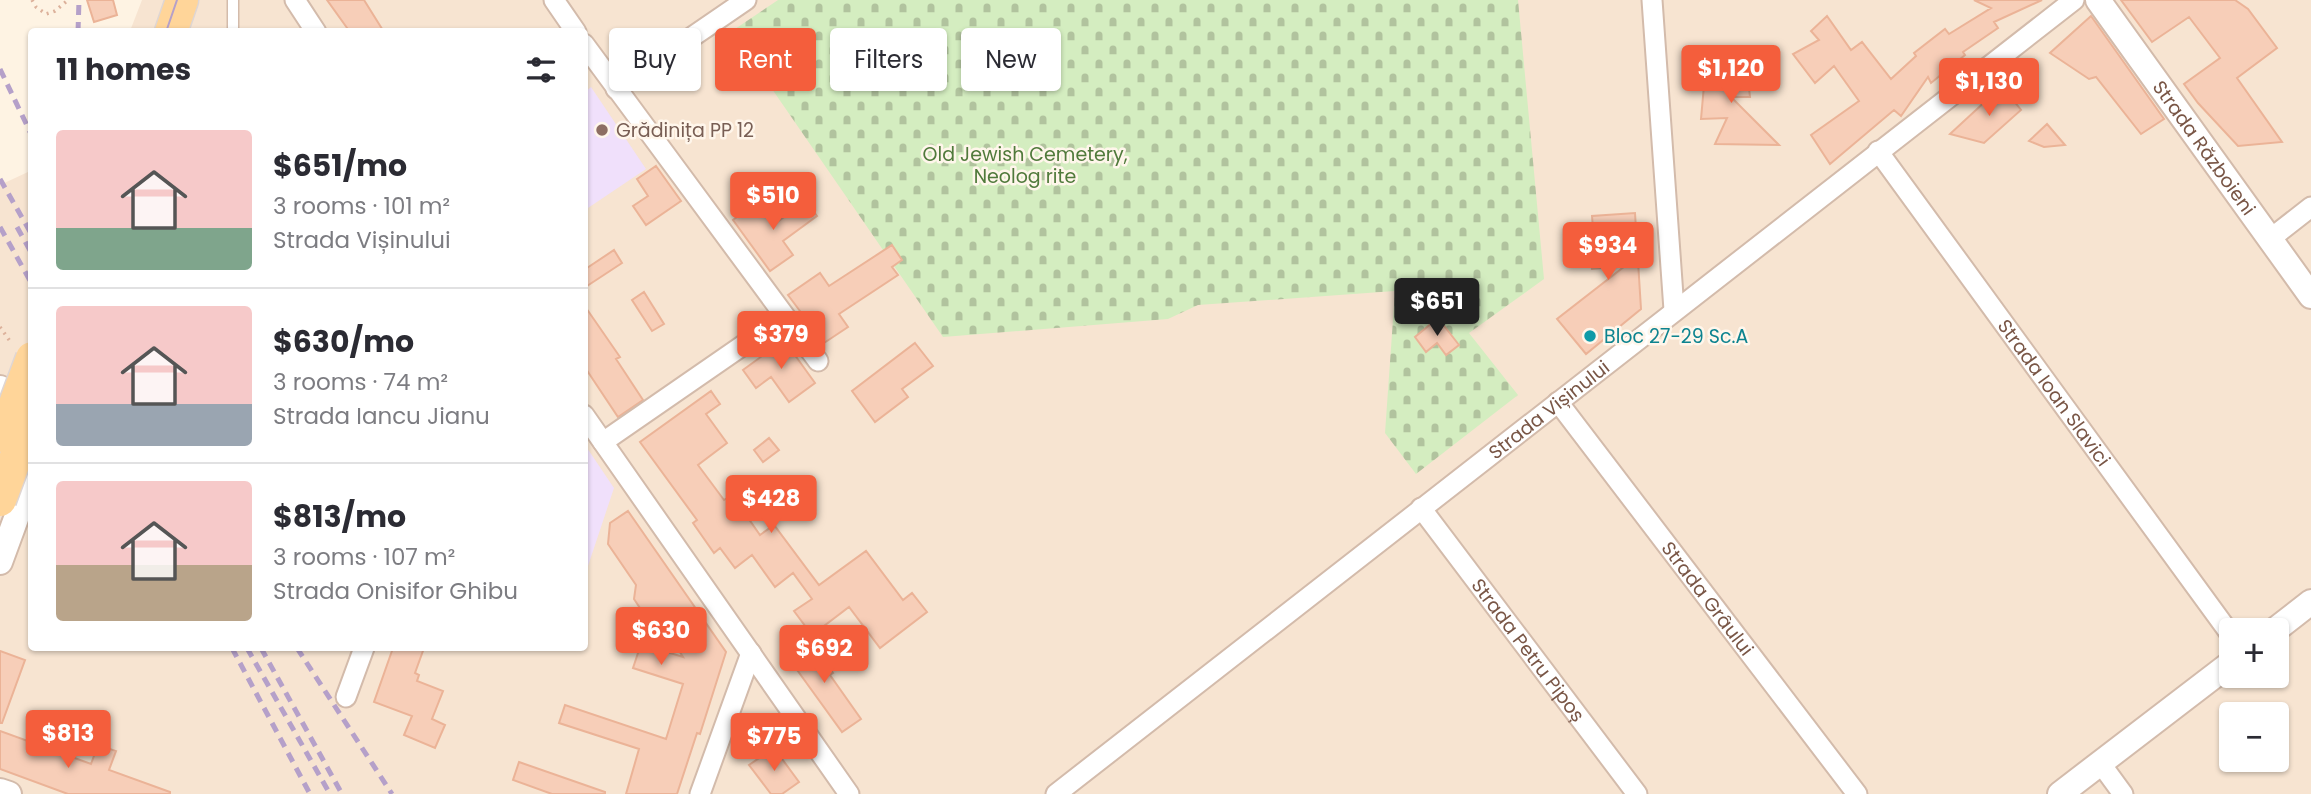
<!DOCTYPE html>
<meta charset="utf-8">
<style>
:root{--surface:#fff;--page:#f7f7f7;--text:#2b2b33;--muted:#7c7c81;--line:#e1e1e2;--accent:#f45e3c}
body{margin:0;font-family:Poppins,sans-serif;background:var(--page);color:var(--text);height:100vh;display:flex;flex-direction:column;font-size:26px;white-space:nowrap}
*{box-sizing:border-box;margin:0}
p{font-size:23px;color:var(--muted)}
.icon{flex:none;width:38px;height:38px;fill:none;stroke:currentColor;stroke-width:2;stroke-linecap:round;stroke-linejoin:round}
.map{position:relative;flex:1;overflow:hidden}
.sheet{position:absolute;left:28px;top:28px;width:560px;height:623px;display:flex;flex-direction:column;background:var(--surface);border-radius:7px;box-shadow:0 2px 5px #0004}
.sheet>*{flex:none}
.top-card{position:absolute;left:609px;top:28px;width:665px;height:63px;display:flex;gap:14px}
.controls{position:absolute;left:2219px;top:618px;display:grid;gap:14px}
.controls a{display:grid;place-items:center;width:70px;height:70px;border-radius:7px;background:var(--surface);box-shadow:0 2px 5px #0004;font-size:35px}
.price{position:absolute;translate:-50% -60px;padding:0 16px;border-radius:7px;background:var(--accent);color:#fff;font-size:23px;line-height:46px;filter:drop-shadow(0 2px 4px #0008)}
.price::after{content:'';position:absolute;left:50%;top:42px;width:21px;height:16px;margin-left:-10px;background:inherit;clip-path:polygon(0 0,100% 0,50% 100%)}
.price.on{background:#222;color:#fff}
ul{padding:0;list-style:none}
li{display:flex;align-items:center;gap:21px;height:175px;padding:0 28px}
li+li{border-top:2px solid var(--line)}
li span{display:grid;place-items:center;flex:none;width:196px;height:140px;border-radius:7px;color:#555}
li>.icon{margin-inline-start:auto}
span .icon{width:84px;height:84px;fill:#fffc;stroke-width:1}
li b{font-size:30px}
h2{display:flex;justify-content:space-between;align-items:center;height:84px;padding:0 28px;font-size:30px}
.tag{padding:0 24px;border-radius:7px;background:var(--surface);box-shadow:0 2px 5px #0004;font-size:24px;line-height:63px}
.tag.on{background:var(--accent);color:#fff}
.map>svg:first-child{display:block}
</style>
<div class="map">
<svg width="2311" height="794" viewBox="0 0 2311 794">
<defs>
<pattern id="cemetery-stones" width="16" height="16" patternUnits="userSpaceOnUse" patternTransform="scale(1.75)"><rect width="16" height="16" fill="#d4edc0"/><path d="M2 7V4a2 2 0 0 1 4 0v3zM10 15v-3a2 2 0 0 1 4 0v3z" fill="#b1c39e"/></pattern>
</defs>
<rect width="100%" height="100%" fill="#fef3e3"/>
<path fill="#f7e4d1" fill-rule="evenodd" d="M142,0H2311V794H0V185L28,172L31,173L32,648H584V32L130,31ZM2231,630H2277V676H2231ZM2231,714H2277V760H2231Z"/>
<path fill="#f0e0fb" d="M591,87L646,169L585,210V92Z
M585,445L614,488L585,575Z"/>
<path fill="url(#cemetery-stones)" d="M778,0H1518L1544,279L1469,333L1518,395L1416,474L1385,433L1395,291L1198,305L1168,319L943,337L732,31Z"/>
<path fill="#f7ceb8" stroke="#ebb397" stroke-width="2" d="M87,0H113L117,15L94,22Z
M327,0H364L384,32H350Z
M1974,0H2042L1994,22L1998,28L1963,52L1965,55L1931,83L1928,77L1901,116L1894,110L1830,164L1811,135L1859,101L1834,66L1815,83L1793,54L1819,40L1811,31L1827,16L1851,50L1862,42L1891,79L1916,56L1914,53L1945,29L1949,34L1991,8Z
M2121,0H2235L2248,9L2277,48L2237,78L2282,142L2238,146L2198,103L2184,84L2220,58L2189,17L2152,42Z
M2091,16L2164,119L2141,134L2096,77L2089,79L2050,53Z
M1706,63H1746L1750,97H1731L1779,145L1715,144L1727,118L1701,119Z
M2002,86L2021,110L1984,143L1950,134Z
M2047,124L2065,145L2044,147L2029,141Z
M656,166L681,201L646,225L633,206L648,196L637,179Z
M806,201L817,216L783,241L793,255L770,271L733,220L756,203L773,225Z
M1635,213L1641,309L1586,354L1557,319L1625,266L1592,269L1587,228H1593L1592,216Z
M892,245L902,260L892,267L898,275L839,314L848,327L824,343L788,295L820,273L829,286Z
M614,250L622,263L584,288V270Z
M644,292L664,324L652,331L632,300Z
M584,305L620,357L616,359L643,400L618,417L584,366Z
M1438,318L1459,345L1446,355L1437,343L1426,352L1415,337Z
M784,340L815,383L789,402L771,377L756,388L743,370Z
M915,343L933,366L902,389L908,397L875,422L852,391Z
M711,391L720,404L706,414L727,443L698,465L724,500L732,495L760,535L774,525L819,585L866,551L903,600L912,593L927,612L880,648L849,607L812,635L794,611L812,599L793,573L775,587L752,555L735,568L720,548L714,553L693,523L697,520L640,442Z
M769,438L779,450L763,462L754,450Z
M628,511L726,652L700,734L697,733L677,794H626L639,749L559,723L565,705L666,739L683,684L633,668L641,644L683,657L653,609L640,608L634,599L636,585L608,544L610,523Z
M809,640L833,673L830,675L861,719L842,732L787,656Z
M393,648H424L415,673L419,675L417,681L443,691L432,719L445,725L435,748L404,735L412,716L374,702Z
M0,651L25,660L2,723H0Z
M0,731L91,764L98,745L116,751L109,770L170,792V794H68L0,769Z
M774,748L799,782L782,794H771L749,765Z
M519,762L605,792V794H552L513,780Z"/>
<g fill="none" stroke-linecap="round" stroke-linejoin="round">
<g stroke="#d3bbab" stroke-width="13">
<path id="service" d="M233,0V32"/>
</g>
<g stroke="#d3bbab" stroke-width="23">
<g id="minor">
<path d="M295,0L316,32"/>
<path d="M554,0L576,32"/>
<path d="M1652,0L1674,310"/>
<path d="M584,44L818,361"/>
<path d="M616,89L746,0"/>
<path id="s1" d="M1878,151L2231,635"/>
<path d="M2270,239L2311,207"/>
<path id="s2" d="M1558,402L1857,794"/>
<path d="M584,415L849,794"/>
<path d="M603,442L784,317"/>
<path id="s3" d="M1421,508L1637,794"/>
<path d="M346,697L364,648"/>
<path d="M2101,764L2123,794"/>
<path d="M700,794L751,653"/>
<path id="s4" d="M1056,794L2074,0"/>
</g>
</g>
<g stroke="#d3bbab" stroke-width="28">
<g id="tertiary">
<path id="s5" d="M2098,0L2311,296"/>
<path d="M0,388L20,421"/>
<path d="M0,562L32,475"/>
<path d="M2275,630L2311,602"/>
<path d="M0,791L9,794"/>
<path d="M2060,794L2231,663"/>
</g>
</g>
<g stroke="#dfd6d3" stroke-width="35">
<path id="primary" d="M171,32L182,0"/>
</g>
<path stroke="#dcb19b" stroke-width="3.5" stroke-dasharray="2 5" stroke-linecap="butt" d="M32,0L36,7L46,14L55,11L68,0
M0,327L12,344"/>
<use href="#service" stroke="#fff" stroke-width="10"/>
<use href="#minor" stroke="#fff" stroke-width="19"/>
<use href="#tertiary" stroke="#fff" stroke-width="24"/>
<use href="#primary" stroke="#ffd599" stroke-width="32"/>
<path stroke="#b5a0c9" stroke-width="2" d="M166,32L177,0
M0,457L32,370
M0,485L14,446"/>
<path stroke="#b5a0c9" stroke-width="5" stroke-dasharray="10 7" stroke-linecap="butt" d="M78,32L79,0
M0,69L32,136
M0,179L32,235
M0,227L32,284
M17,227L32,254
M232,648L310,794
M247,648L330,794
M261,648L342,794
M297,648L392,794"/>
<g stroke="#dfd6d3" stroke-width="35" stroke-linecap="butt">
<path id="primary-bridge" d="M3,436L32,358
M0,500L32,413"/>
</g>
<use href="#primary-bridge" stroke="#ffd599" stroke-width="32"/>
</g>
<circle fill="#8d6e63" stroke="#fff6eb" stroke-width="2.5" cx="602" cy="130" r="7"/>
<circle fill="#0f9aa8" stroke="#fff6eb" stroke-width="2.5" cx="1590" cy="336" r="7"/>
<g text-anchor="middle" dominant-baseline="central" stroke-width="5" stroke-linejoin="round" paint-order="stroke">
<g font-size="19" fill="#785e54" stroke="#fff6eb" text-anchor="start">
<text x="616" y="130">Grădinița PP 12</text>
</g>
<g font-size="19" fill="#795646" stroke="#fff6eb">
<text stroke="none"><textPath href="#s5" startOffset="182">Strada Războieni</textPath></text>
<text stroke="none"><textPath href="#s1" startOffset="299">Strada Ioan Slavici</textPath></text>
<text stroke="none"><textPath href="#s4" startOffset="625">Strada Vișinului</textPath></text>
<text stroke="none"><textPath href="#s2" startOffset="247">Strada Grâului</textPath></text>
<text stroke="none"><textPath href="#s3" startOffset="178">Strada Petru Pipoș</textPath></text>
</g>
<g font-size="19" fill="#507a3b" stroke="#fff6eb">
<text x="1025" y="154">Old Jewish Cemetery,<tspan x="1025" dy="22">Neolog rite</tspan></text>
</g>
<g font-size="19" fill="#0d838f" stroke="#fff6eb" text-anchor="start">
<text x="1604" y="336">Bloc 27-29 Sc.A</text>
</g>
</g>
</svg>
<div class="controls">
<a>+</a>
<a>−</a>
</div>
<b class="price" style="left:1731px;top:105px">$1,120</b>
<b class="price" style="left:1989px;top:118px">$1,130</b>
<b class="price" style="left:773px;top:232px">$510</b>
<b class="price" style="left:1608px;top:282px">$934</b>
<b class="price on" style="left:1437px;top:338px">$651</b>
<b class="price" style="left:781px;top:371px">$379</b>
<b class="price" style="left:771px;top:535px">$428</b>
<b class="price" style="left:661px;top:667px">$630</b>
<b class="price" style="left:824px;top:685px">$692</b>
<b class="price" style="left:68px;top:770px">$813</b>
<b class="price" style="left:774px;top:773px">$775</b>
<div class="top-card">
<a class="tag">Buy</a>
<a class="tag on">Rent</a>
<a class="tag">Filters</a>
<a class="tag">New</a>
</div>
<section class="sheet">
<h2>11 homes<svg class="icon" aria-label="filters" viewBox="0 0 24 24"><path d="M4 7h16M4 17h16"/><circle cx="9" cy="7" r="2"/><circle cx="15" cy="17" r="2"/></svg></h2>
<ul>
<li><span style="background:linear-gradient(#f6c9c9 70%,#7fa58c 0)"><svg class="icon" aria-label="home" viewBox="0 0 24 24"><path d="M3 11l9-7 9 7M6 9v11h12V9"/></svg></span><div><b>$651/mo</b><p>3 rooms · 101 m²</p><p>Strada Vișinului</p></div></li>
<li><span style="background:linear-gradient(#f6c9c9 70%,#9aa5b1 0)"><svg class="icon" aria-label="home" viewBox="0 0 24 24"><path d="M3 11l9-7 9 7M6 9v11h12V9"/></svg></span><div><b>$630/mo</b><p>3 rooms · 74 m²</p><p>Strada Iancu Jianu</p></div></li>
<li><span style="background:linear-gradient(#f6c9c9 60%,#b9a48a 0)"><svg class="icon" aria-label="home" viewBox="0 0 24 24"><path d="M3 11l9-7 9 7M6 9v11h12V9"/></svg></span><div><b>$813/mo</b><p>3 rooms · 107 m²</p><p>Strada Onisifor Ghibu</p></div></li>
</ul>
</section>
</div>
